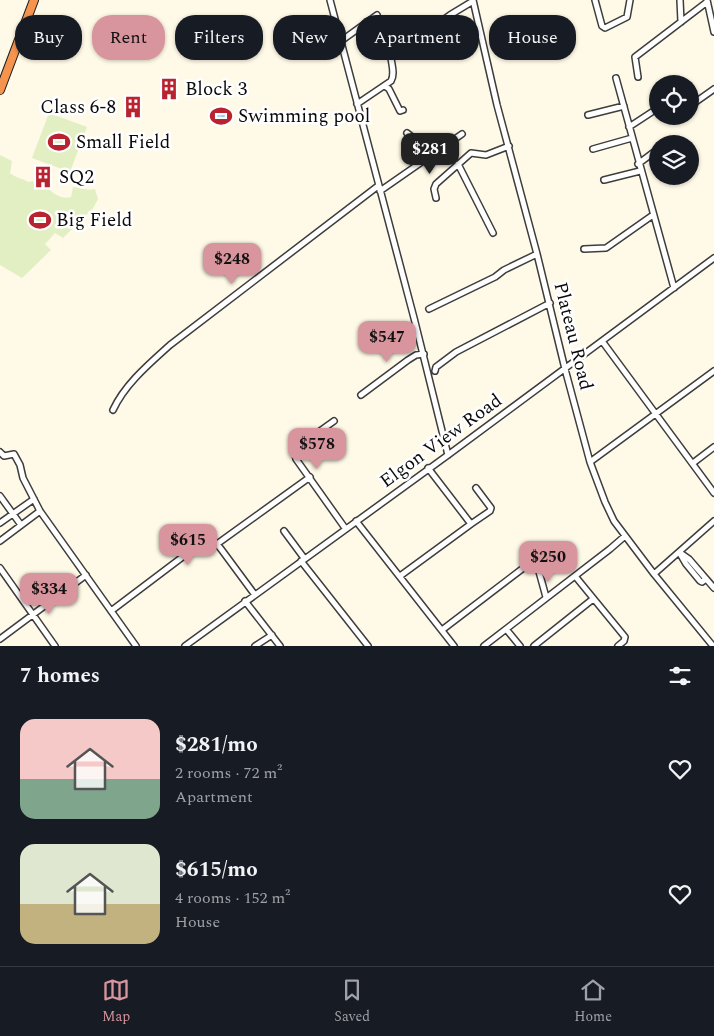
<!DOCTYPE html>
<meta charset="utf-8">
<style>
:root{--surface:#171b24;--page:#242831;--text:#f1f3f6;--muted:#9ea1a6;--line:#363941;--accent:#d8959d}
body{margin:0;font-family:Spectral,serif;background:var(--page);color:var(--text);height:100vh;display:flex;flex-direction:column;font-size:19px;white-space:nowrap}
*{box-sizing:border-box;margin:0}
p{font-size:16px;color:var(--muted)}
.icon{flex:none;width:28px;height:28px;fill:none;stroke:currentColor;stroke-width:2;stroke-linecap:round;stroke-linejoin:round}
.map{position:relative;height:646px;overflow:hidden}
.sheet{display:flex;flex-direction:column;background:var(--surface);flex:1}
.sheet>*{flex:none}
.hud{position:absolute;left:15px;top:15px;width:685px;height:45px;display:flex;gap:10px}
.controls{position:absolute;left:649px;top:75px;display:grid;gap:10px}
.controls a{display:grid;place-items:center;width:50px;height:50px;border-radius:50%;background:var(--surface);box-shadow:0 1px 4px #0004;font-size:25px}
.price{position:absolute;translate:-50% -42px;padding:0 11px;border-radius:10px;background:var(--accent);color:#111;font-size:16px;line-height:32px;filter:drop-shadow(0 1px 2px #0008)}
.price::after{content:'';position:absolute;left:50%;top:30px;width:15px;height:11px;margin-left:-8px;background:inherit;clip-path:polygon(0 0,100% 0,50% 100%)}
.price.active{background:#222;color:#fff}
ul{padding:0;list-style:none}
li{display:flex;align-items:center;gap:15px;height:125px;padding:0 20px}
li span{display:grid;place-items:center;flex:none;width:140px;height:100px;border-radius:15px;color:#555}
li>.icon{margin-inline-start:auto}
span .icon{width:60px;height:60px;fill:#fffc;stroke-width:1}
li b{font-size:21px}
h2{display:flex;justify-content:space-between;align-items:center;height:60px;padding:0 20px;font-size:21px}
.pill{padding:0 18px;border-radius:20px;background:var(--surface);box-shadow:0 1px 4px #0004;font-size:18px;line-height:45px}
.pill.active{background:var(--accent);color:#111}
.tabs{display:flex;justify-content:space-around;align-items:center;height:70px;border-top:1px solid var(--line);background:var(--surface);font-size:14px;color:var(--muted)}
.tabs a{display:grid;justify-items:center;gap:2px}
.tabs .active{color:var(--accent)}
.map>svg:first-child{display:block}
</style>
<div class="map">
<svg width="714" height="646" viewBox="0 0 714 646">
<defs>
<pattern id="water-waves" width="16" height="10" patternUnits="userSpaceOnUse" patternTransform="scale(1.25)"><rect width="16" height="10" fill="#acddf6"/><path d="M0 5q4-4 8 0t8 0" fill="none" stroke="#93bcd2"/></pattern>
</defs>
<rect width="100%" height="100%" fill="#fff9e7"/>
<path fill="#e2efc3" d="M49,113L87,127L70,172L32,158Z
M0,155L12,161L10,173C16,178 22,178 28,182L33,181L35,186L48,188C53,194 63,200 71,197L73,187C82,188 87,191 95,189L98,199L93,208L63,238L55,233L45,244L51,250L22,278L0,265Z"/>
<path fill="url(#water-waves)" stroke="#3296cd" d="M225,107L230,112L217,125L211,119Z"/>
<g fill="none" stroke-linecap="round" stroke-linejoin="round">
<g stroke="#3d3d3d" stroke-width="8">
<path id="minor" d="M330,0L414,318L448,455
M473,0L497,105L537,254L565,369L590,462L605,502L614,521L654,574L713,646
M595,0L602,26L605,28L627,17L630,0
M680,0L681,22
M707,0L714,32
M341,41L377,15
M412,42L450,15L473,1
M638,77L635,57L707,2
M616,78L674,288
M385,86L389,89L400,111L403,110
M357,104L391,81C395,74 392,66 391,58
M690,106L714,89
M588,115L624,106
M629,127L658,108
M407,133L434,154
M665,144L666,143
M593,149L632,138
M458,164L493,233
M638,164L658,149
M604,180L640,171
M380,191L462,134
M436,198L434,189L436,184L471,153L486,155L509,146
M584,249L606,248L653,215
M429,309L495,277L504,270L537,254
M602,341L714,493
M435,371L436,367L456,352L550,303
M361,395L408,360L416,355L424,354
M113,410C125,384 149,364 170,345L378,186
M334,421L299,446L295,454L296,459L345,528
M0,452L4,456L14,454L20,465L23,478L40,511L136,646
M590,462L714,371
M693,463L714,447
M0,496L21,525
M356,521L454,646
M0,523L34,499
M471,524L490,511L491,508L476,488
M284,531L304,558
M0,541L40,511
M217,544L310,477
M301,561L368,646
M0,568L55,646
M654,574L714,521
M400,576L471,524L428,468
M575,576L625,637L624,641L618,646
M706,579L702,582L700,581L686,564L679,552L689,559L714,588
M245,601L280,646
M111,611L201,543C210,538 215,541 221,549L255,595
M506,629L520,646
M442,630L526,566C531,564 535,562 538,568L546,597
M0,639L86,575
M185,646L448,455L714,258
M255,646L272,635
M484,646L610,549L625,536
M534,646L593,599"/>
</g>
<g stroke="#1b1b1b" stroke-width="10">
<path id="highway" d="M0,90L34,0"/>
</g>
<use href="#minor" stroke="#fff" stroke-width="5"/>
<use href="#highway" stroke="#f5944e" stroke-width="8"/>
</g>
<defs>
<g id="building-bare" transform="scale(1.725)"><path d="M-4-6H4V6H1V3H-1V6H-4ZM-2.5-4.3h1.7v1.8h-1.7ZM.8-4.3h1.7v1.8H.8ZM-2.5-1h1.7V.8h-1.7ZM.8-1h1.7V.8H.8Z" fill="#b92330" stroke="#fff" stroke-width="2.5" paint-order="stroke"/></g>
<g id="stadium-bare" transform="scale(1.725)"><path d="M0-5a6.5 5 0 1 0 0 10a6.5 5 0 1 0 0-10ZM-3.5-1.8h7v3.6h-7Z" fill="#b92330" stroke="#fff" stroke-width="2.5" paint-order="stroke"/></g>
</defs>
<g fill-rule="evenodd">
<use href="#building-bare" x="169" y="89"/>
<use href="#building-bare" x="133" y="107"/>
<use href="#stadium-bare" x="221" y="116"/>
<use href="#stadium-bare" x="59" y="142"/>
<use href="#building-bare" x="43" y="177"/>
<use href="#stadium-bare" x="40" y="220"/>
</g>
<g text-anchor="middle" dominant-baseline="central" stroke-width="5" stroke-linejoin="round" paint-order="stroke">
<g font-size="19" fill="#0a0a0a" stroke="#fff" text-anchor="start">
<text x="185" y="89">Block 3</text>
<text x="116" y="107" text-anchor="end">Class 6-8</text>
<text x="238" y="116">Swimming pool</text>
<text x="76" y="142">Small Field</text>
<text x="59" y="177">SQ2</text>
<text x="56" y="220">Big Field</text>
</g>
<g font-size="19" fill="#0a0a0a" stroke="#fff">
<text transform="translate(573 336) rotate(76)">Plateau Road</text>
<text transform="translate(441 441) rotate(-36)">Elgon View Road</text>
</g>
</g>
</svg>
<div class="controls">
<a><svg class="icon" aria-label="locate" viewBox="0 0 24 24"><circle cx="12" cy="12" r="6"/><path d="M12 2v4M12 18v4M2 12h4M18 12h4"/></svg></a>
<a><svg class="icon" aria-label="layers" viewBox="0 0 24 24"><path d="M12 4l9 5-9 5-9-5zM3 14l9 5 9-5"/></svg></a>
</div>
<b class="price active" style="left:430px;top:175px">$281</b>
<b class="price" style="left:232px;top:285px">$248</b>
<b class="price" style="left:387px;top:363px">$547</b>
<b class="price" style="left:317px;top:470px">$578</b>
<b class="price" style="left:188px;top:566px">$615</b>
<b class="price" style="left:548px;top:583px">$250</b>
<b class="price" style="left:49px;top:615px">$334</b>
<div class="hud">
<a class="pill">Buy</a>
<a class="pill active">Rent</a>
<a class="pill">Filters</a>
<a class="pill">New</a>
<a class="pill">Apartment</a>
<a class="pill">House</a>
</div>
</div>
<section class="sheet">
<h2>7 homes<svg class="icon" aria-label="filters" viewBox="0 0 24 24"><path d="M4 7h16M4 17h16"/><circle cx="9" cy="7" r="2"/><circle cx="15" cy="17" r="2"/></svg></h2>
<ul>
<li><span style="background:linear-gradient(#f6c9c9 60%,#7fa58c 0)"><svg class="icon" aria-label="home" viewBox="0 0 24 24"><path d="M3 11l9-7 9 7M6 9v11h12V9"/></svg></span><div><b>$281/mo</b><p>2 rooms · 72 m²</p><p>Apartment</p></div><svg class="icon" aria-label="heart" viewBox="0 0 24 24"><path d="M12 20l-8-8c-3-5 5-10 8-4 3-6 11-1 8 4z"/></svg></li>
<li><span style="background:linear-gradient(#dfe7d0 60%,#c2b280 0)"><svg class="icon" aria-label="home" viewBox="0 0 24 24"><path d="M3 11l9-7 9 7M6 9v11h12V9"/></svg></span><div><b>$615/mo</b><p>4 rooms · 152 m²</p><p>House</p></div><svg class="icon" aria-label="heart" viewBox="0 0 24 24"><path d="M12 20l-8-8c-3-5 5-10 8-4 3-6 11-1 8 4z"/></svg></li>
</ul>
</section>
<nav class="tabs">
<a class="active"><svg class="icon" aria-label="map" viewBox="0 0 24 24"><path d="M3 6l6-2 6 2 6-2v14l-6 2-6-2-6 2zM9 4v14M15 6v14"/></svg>Map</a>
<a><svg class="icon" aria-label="saved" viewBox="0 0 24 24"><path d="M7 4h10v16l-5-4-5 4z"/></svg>Saved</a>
<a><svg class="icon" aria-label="home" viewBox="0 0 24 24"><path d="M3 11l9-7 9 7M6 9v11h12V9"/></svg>Home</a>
</nav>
